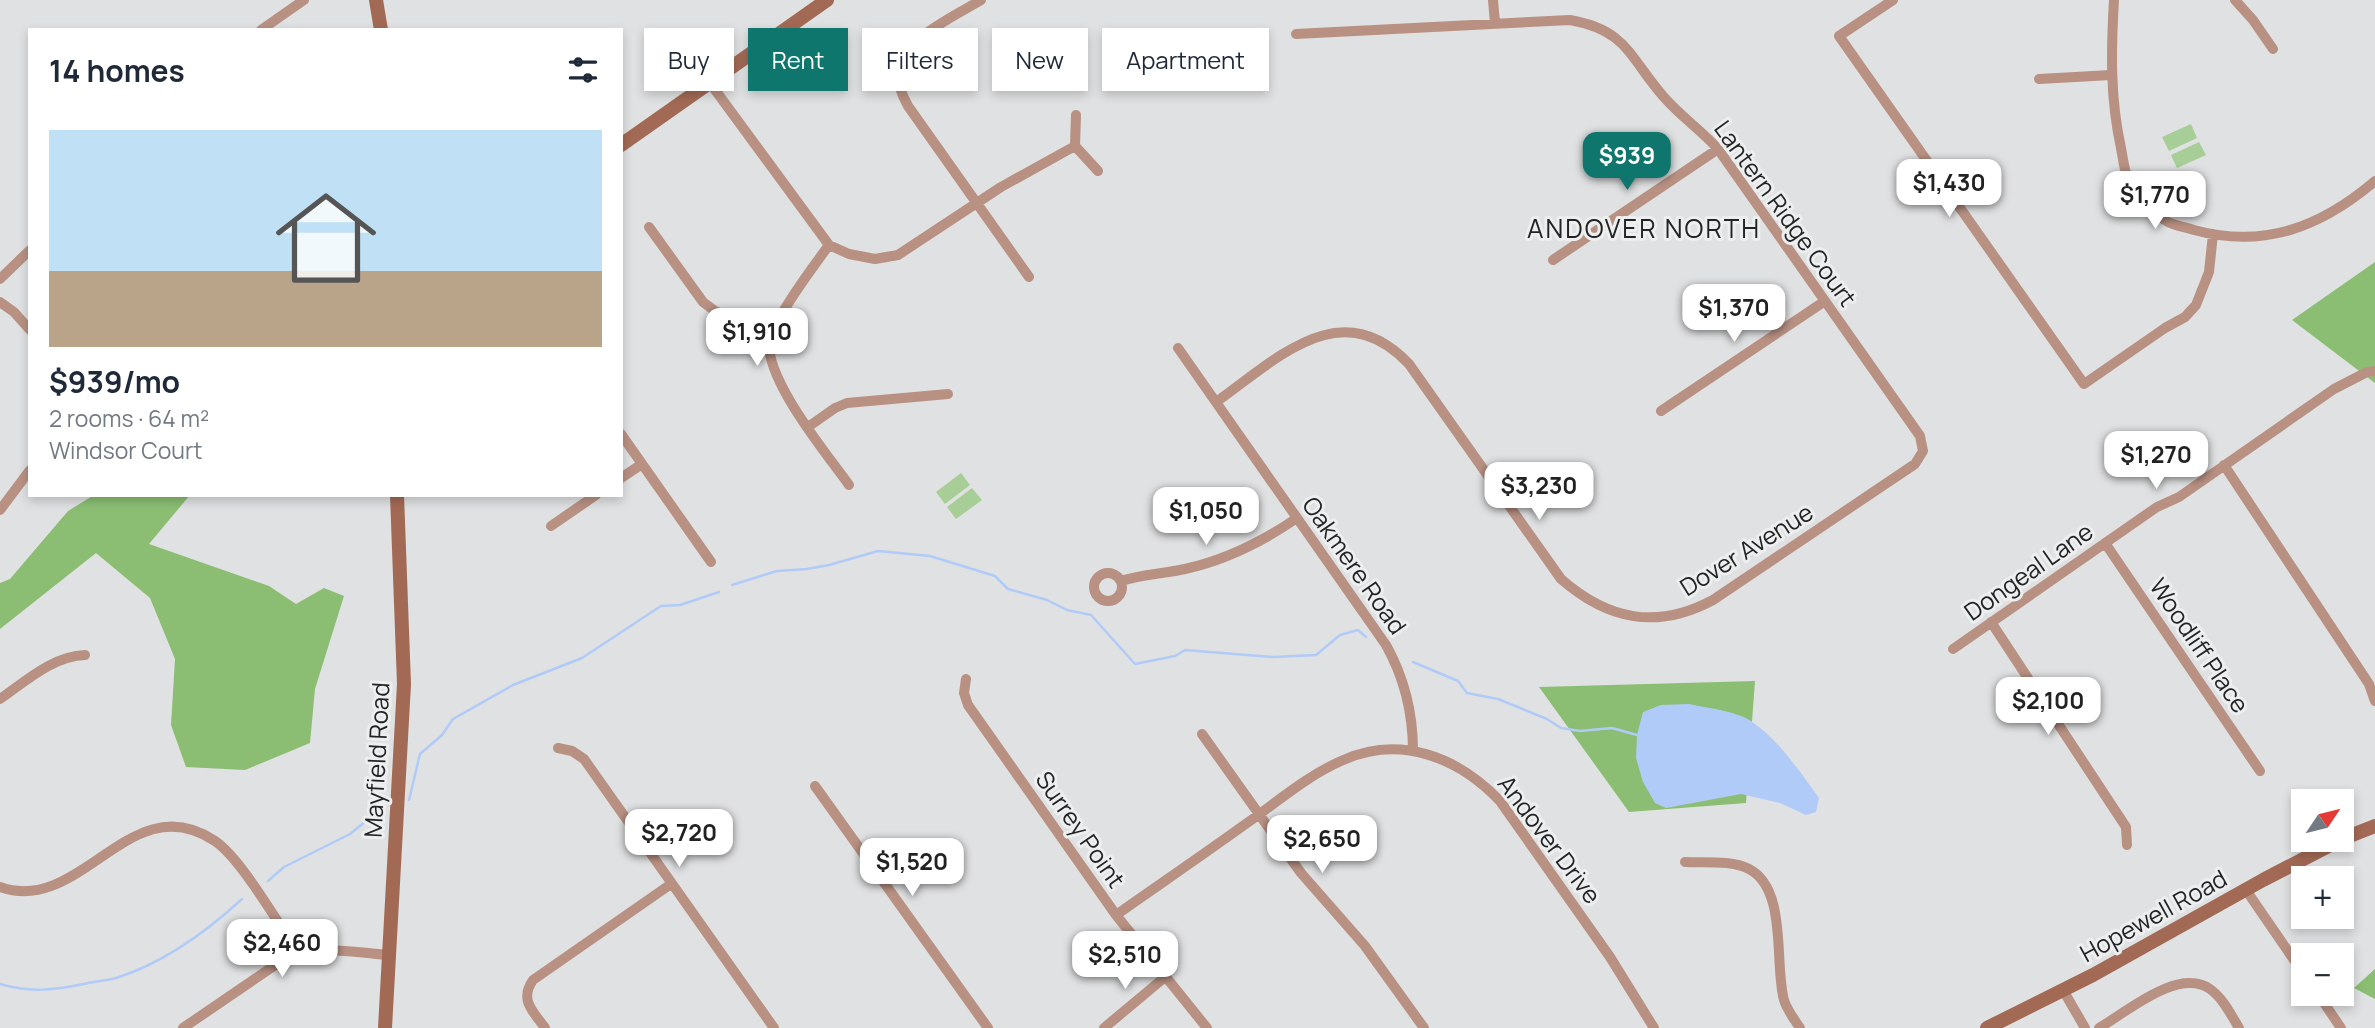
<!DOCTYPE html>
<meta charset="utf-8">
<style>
:root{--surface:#fff;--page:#f2f2f3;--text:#1f2937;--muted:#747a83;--accent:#0f766e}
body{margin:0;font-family:Manrope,sans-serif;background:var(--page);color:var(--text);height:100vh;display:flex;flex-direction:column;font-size:26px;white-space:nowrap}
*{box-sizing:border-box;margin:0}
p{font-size:23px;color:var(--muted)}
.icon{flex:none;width:38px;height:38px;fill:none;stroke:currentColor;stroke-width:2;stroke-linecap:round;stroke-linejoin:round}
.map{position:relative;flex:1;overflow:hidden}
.drawer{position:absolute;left:28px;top:28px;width:595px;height:469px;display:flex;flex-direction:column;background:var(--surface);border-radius:0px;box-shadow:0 4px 10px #0003}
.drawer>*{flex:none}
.hud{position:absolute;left:644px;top:28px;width:665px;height:63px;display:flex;gap:14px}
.needle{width:46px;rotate:55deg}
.buttons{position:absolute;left:2291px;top:789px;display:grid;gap:14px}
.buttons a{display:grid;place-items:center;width:63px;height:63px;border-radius:0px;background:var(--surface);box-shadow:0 4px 10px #0003;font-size:35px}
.price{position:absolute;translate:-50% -60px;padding:0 16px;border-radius:14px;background:#fff;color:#222;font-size:23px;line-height:46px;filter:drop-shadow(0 2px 4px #0008)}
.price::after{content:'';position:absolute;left:50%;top:42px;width:21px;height:16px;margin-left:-10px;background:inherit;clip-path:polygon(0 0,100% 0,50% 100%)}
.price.active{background:var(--accent);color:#fff}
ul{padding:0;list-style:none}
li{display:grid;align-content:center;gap:14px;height:371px;padding:0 21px}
li span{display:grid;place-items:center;height:217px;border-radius:0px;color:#555}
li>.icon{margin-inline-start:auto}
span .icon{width:126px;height:126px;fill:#fffc;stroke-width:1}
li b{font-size:30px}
h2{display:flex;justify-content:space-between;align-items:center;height:84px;padding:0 21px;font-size:30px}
.chip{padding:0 24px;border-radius:0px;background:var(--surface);box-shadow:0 4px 10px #0003;font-size:24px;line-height:63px}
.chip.active{background:var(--accent);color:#fff}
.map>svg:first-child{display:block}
</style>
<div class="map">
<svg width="2375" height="1028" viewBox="0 0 2375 1028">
<rect width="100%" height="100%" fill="#e0e1e2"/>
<path fill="#a7ce96" d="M2191,124L2197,138L2169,151L2162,137Z
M2199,142L2206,155L2177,168L2171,155Z
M961,473L970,485L945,504L936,492Z
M972,488L982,500L956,519L947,507Z"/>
<path fill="#8bbe73" d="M2375,262V383L2292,320Z
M94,495H190L149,544L269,586L296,604L324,588L344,596L315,689L310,743L245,770L186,767L171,725L175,659L150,598L96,553L0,629V583L10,579L68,511Z
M1755,681L1746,803L1629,812L1539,687Z
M2375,969V999L2354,988Z"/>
<path fill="#b1cbf8" d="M1689,704C1707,708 1736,711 1751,721C1779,740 1800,772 1819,798L1816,812L1806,815L1780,803L1741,794L1666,808L1655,803L1643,782L1636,758L1637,735L1643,712L1661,705Z"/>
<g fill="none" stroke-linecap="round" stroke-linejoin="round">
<path stroke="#b1cbf8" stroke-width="2.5" d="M732,585L777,571L807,569L829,565L878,551L930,556L995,576L1008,589L1047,600L1067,610L1091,615L1135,664L1175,656L1185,650L1273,657L1316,655L1340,635L1358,630L1366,637
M1413,662L1458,681L1467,693L1498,699L1547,719L1561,728L1580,731L1612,728L1637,735
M409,800L420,754L442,735L453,719L513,685L582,658L661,606L680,605L719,592
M268,881L284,867L350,834L366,821L384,818
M0,984C30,993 54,990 84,984C95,981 106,981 116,978C164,963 205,933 242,899"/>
<path stroke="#b89183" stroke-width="10" d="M981,0C958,14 902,40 898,69C896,82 902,95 908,106L1029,277
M1493,0L1495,23
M1893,0L1839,36L2084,384L2165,328L2185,317L2196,305L2209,272L2213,234
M2114,0C2111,51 2110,98 2121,148C2123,158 2124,170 2128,179C2135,194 2154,214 2168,222C2176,226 2185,227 2194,230C2264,249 2321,227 2375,181
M2235,0L2253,20L2273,49
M261,30L304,0
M2039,79L2111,75
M710,83L829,245L849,254L875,259L898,255L1001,187L1075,146
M1076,115L1075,146L1098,171
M649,227L703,302L715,311L770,336
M829,245C811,270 792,294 778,321C776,326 772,331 770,336C760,374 827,454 849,485
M1553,260L1718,149
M0,279L30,250
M0,302L14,312L30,330
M1178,348L1386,645C1405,679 1413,713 1413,751
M1216,402C1277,359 1341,292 1409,364L1561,579C1608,620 1657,630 1713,600L1915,464L1923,451L1920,436L1718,149C1701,130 1679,115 1663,96C1629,57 1627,30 1570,20L1296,34
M1661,411L1825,301
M808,427L835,408L847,403L948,394
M621,434L711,562
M2224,465L2369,684L2375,701
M621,478L642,464
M0,510L30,470
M551,526L596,495
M2105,543L2260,771
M1094 587a14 14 0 1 1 28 0a14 14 0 1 1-28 0Z
M1121,581C1142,574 1163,574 1185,569C1226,560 1262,542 1297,518
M1991,622L2126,827L2127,845
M1953,649L2157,507L2179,497L2334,389L2367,372L2375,371
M966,679L964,693L968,705L1116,915L1207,1028
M0,699C26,681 53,656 85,655
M1202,734L1301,873L1365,946L1424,1028
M558,748L572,751L584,759L774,1028
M815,786L988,1028
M1685,862C1705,863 1731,860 1749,869C1788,889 1774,965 1784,1000C1787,1010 1794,1019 1800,1028
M0,887C82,916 130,784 215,841C240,858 274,917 292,943L296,954
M2246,890L2303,973
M1116,915C1160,884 1204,854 1247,823C1277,802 1307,776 1341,761C1400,734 1458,757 1500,801L1610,957L1654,1028
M2063,990L2085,1028
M2318,994L2341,1028
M183,1028L281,961C317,943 349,952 388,955
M545,1028C533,1011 519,1000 533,980L671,884
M1104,1028L1165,977
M2099,1028C2127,1012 2178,967 2210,989C2223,998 2231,1015 2239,1028"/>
<path stroke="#a26a55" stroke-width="14" d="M376,0L381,30
M621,145L827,0
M2342,839L2375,826
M385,1028L404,684L397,495
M1987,1028L2093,975L2263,880L2340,840"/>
</g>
<g text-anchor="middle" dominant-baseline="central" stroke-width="6" stroke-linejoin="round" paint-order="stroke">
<g font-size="24" fill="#222323" stroke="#edeeef">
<text transform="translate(1786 213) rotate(54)">Lantern Ridge Court</text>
<text transform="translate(1746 549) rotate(-32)">Dover Avenue</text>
<text transform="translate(1355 565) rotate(55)">Oakmere Road</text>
<text transform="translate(2028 571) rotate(-35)">Dongeal Lane</text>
<text transform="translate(2200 645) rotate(56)">Woodliff Place</text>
<text transform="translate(376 760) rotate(-87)">Mayfield Road</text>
<text transform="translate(1081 829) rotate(55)">Surrey Point</text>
<text transform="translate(1550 839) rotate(53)">Andover Drive</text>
<text transform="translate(2153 915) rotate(-29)">Hopewell Road</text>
</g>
<g font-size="26" letter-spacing="2" fill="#222323" stroke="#edeeef">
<text x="1644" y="228">ANDOVER NORTH</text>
</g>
</g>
</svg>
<div class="buttons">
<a><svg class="needle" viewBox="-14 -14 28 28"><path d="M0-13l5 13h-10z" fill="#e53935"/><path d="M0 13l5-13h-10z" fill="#747a83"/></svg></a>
<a>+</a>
<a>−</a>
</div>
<b class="price active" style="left:1627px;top:192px">$939</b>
<b class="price" style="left:1949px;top:219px">$1,430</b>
<b class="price" style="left:2155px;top:231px">$1,770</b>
<b class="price" style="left:1734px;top:344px">$1,370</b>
<b class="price" style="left:757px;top:368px">$1,910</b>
<b class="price" style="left:2156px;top:491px">$1,270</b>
<b class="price" style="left:1539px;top:522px">$3,230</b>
<b class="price" style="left:1206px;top:547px">$1,050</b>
<b class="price" style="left:2048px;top:737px">$2,100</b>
<b class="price" style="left:679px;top:869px">$2,720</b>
<b class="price" style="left:1322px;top:875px">$2,650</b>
<b class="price" style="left:912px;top:898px">$1,520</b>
<b class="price" style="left:282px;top:979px">$2,460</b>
<b class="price" style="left:1125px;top:991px">$2,510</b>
<div class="hud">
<a class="chip">Buy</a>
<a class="chip active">Rent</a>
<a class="chip">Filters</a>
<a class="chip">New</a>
<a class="chip">Apartment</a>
</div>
<section class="drawer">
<h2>14 homes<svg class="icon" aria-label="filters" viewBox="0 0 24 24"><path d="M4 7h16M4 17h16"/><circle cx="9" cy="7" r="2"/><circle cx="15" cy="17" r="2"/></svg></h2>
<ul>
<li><span style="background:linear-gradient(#bfe0f5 65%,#b9a48a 0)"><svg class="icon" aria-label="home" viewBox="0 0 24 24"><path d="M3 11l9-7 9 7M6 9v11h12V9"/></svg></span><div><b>$939/mo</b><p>2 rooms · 64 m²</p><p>Windsor Court</p></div></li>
</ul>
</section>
</div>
